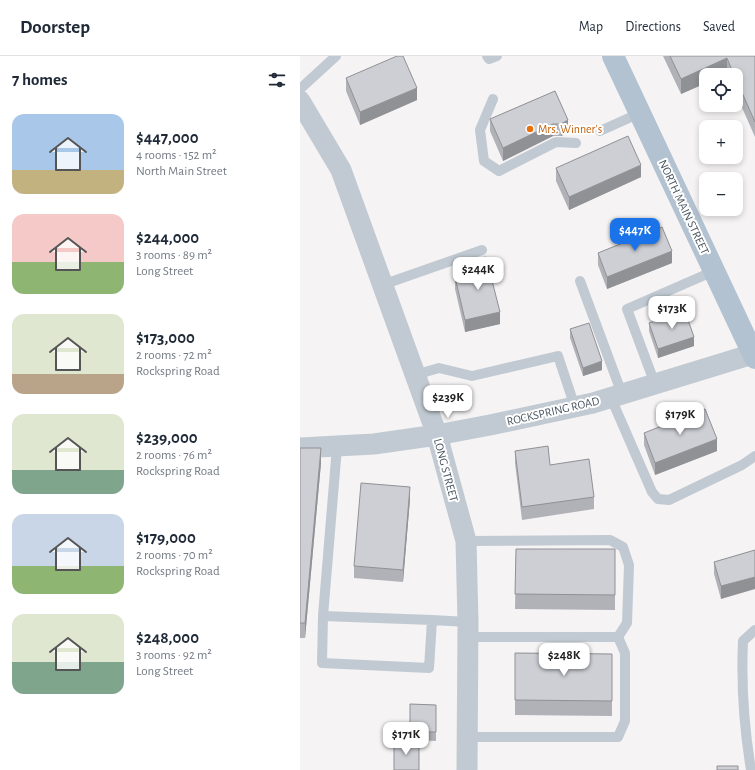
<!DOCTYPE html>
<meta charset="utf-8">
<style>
:root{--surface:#fff;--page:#f2f2f3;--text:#1f2937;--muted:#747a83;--line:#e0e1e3;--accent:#1a73e8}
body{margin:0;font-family:"Alegreya Sans",sans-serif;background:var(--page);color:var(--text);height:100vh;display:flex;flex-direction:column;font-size:15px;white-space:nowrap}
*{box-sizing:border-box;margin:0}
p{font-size:13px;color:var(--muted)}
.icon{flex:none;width:22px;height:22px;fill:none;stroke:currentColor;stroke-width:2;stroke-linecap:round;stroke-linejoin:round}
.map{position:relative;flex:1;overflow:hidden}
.drawer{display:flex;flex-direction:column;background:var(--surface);width:300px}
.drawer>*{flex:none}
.buttons{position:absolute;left:399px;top:12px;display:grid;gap:8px}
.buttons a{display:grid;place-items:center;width:44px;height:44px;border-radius:8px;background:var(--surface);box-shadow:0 2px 6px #0003;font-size:20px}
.price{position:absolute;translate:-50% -34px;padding:0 9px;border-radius:8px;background:#fff;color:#222;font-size:13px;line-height:26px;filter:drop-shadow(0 1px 2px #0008)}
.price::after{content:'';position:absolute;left:50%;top:24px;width:12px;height:9px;margin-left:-6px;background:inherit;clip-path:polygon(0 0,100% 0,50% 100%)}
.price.on{background:var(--accent);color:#fff}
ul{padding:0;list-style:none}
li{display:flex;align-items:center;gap:12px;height:100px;padding:0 12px}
li span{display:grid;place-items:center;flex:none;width:112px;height:80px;border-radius:12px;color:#555}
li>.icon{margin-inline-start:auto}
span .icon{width:48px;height:48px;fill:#fffc;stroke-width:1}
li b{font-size:17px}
h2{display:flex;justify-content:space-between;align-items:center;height:48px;padding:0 12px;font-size:17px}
header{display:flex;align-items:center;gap:24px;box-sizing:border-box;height:56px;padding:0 20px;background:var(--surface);border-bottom:1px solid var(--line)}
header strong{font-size:19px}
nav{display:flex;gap:22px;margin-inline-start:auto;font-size:14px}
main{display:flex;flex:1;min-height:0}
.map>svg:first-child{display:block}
</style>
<header>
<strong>Doorstep</strong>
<nav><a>Map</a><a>Directions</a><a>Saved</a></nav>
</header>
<main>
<section class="drawer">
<h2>7 homes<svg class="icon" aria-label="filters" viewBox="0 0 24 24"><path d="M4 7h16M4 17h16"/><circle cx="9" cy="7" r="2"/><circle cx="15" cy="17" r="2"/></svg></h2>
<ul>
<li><span style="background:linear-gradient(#a9c7e8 70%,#c2b280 0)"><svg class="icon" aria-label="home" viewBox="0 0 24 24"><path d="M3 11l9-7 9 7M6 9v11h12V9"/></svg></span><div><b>$447,000</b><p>4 rooms · 152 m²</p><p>North Main Street</p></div></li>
<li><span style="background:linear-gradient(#f6c9c9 60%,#8fb573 0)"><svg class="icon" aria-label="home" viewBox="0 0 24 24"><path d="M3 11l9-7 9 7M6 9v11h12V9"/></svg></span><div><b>$244,000</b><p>3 rooms · 89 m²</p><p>Long Street</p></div></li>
<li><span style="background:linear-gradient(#dfe7d0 75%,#b9a48a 0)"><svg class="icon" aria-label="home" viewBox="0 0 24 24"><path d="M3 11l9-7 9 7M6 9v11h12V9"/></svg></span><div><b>$173,000</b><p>2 rooms · 72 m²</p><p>Rockspring Road</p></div></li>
<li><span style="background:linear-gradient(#dfe7d0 70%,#7fa58c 0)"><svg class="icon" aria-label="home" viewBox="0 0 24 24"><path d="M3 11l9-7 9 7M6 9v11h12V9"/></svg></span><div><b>$239,000</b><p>2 rooms · 76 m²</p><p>Rockspring Road</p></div></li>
<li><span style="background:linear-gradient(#c9d6e8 65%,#8fb573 0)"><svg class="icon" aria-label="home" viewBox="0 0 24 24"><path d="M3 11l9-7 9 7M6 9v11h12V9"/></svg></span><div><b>$179,000</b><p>2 rooms · 70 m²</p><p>Rockspring Road</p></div></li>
<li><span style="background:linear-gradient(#dfe7d0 60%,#7fa58c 0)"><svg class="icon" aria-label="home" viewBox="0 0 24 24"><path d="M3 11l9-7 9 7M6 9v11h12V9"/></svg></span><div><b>$248,000</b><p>3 rooms · 92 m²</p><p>Long Street</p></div></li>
</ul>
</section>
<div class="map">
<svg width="455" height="714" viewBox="0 0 455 714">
<rect width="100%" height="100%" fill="#f5f3f3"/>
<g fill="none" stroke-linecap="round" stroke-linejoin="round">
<path stroke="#c1cad2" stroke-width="10" d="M187,0L189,3L197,0
M0,33L36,0
M193,43L180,74L184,105L199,115L256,86L276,87
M300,75L340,57
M280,225L322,338
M82,229L182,194
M115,319L139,312L172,320L258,300L275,351
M355,328L327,253L414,215
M311,342L352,436L358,443L369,444L442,409L455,400
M37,391L23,560L22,607L129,612L132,564L168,566
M166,485L310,484L323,491L329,509L327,567L318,581H167
M23,560L132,564
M167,681H318L325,665V597L318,581
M451,714C444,671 441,628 443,585L455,574"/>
<path stroke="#c1cad2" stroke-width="21" d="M0,45L41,114L137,379L166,485L168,566L167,714
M0,392L74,388L137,379L190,369L293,347L453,298"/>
<path stroke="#b3c2d1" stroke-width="22" d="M313,0L455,302"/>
</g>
<path fill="#b0b2b7" d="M363,0H455V81L436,38V19H427V17L406,19V27L381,38Z
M46,22L117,44L60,69L46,35Z
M255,35L268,77L261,80H253L203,105L190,75V63Z
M256,112L341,121L269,154L256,125Z
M298,197L372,207L307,233L298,209Z
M170,205L200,268L165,276L155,233V221L170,217Z
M349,267L394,290L358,302L349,275Z
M270,273L302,314L283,320L270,282Z
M344,377L417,395L355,419L344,389Z
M0,392L21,407L5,582H0Z
M215,395L250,409L294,441V453L222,464L215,407Z
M110,443L103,526L54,522V510Z
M216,493H315V554L215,553Z
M455,494L421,543L414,518V506Z
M215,597L312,598V660L215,659Z
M110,648L136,649V685L110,684Z"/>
<path fill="#909195" d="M427,2V17L423,19H406V27L381,38V23Z
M117,32V44L60,69V56Z
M268,64V77L261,80V68Z
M253,68V80L203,105V92Z
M341,109V121L269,154V141Z
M372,195V207L307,233V221Z
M200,256V268L165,276V264Z
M394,281V290L358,302V293Z
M302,305V314L283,320V312Z
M417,383V395L355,419V407Z
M21,392V407L5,582V567Z
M110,431V443L103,526V514Z
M455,521V533L421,543V530Z"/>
<path fill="#cdcfd5" stroke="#909195" d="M97,0H103L117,32L60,56L46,22Z
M370,0H455V66L436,23V19H434L427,2L381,23Z
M255,35L268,64L261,68H253L203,92L190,63Z
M328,80L341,109L269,141L256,112Z
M362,171L372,195L307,221L298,197Z
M186,201L200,256L165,264L155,221L173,216L170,205Z
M385,255L394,281L358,293L349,267Z
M289,267L302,305L283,312L270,273Z
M405,353L417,383L355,407L344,377Z
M248,390L250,409L289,403L294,441L222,451L215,395Z
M0,392H21L5,567H0Z
M61,427L110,431L103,514L54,510Z
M216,493H315V539L215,538Z
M455,494V521L421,530L414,506Z
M215,597L312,598V645L215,644Z
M110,648L136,649V676H110Z
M94,685H119V714H94Z
M417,710H438V714H417Z"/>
<circle fill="#e8710a" stroke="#fff" stroke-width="1.5" cx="230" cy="73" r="4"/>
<g text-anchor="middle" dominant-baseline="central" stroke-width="4" stroke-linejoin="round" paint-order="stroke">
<g font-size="12" fill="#c56008" stroke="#fff" text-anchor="start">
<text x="238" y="73">Mrs. Winner's</text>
</g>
<g font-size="12" fill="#4a5661" stroke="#fff">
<text transform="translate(384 151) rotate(65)">NORTH MAIN STREET</text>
<text transform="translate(253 355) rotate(-13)">ROCKSPRING ROAD</text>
<text transform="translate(146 414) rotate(75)">LONG STREET</text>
</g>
</g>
</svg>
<div class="buttons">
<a><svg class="icon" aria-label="locate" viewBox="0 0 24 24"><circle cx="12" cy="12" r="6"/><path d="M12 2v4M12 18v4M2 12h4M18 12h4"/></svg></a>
<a>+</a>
<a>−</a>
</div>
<b class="price on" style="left:335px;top:196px">$447K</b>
<b class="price" style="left:178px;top:235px">$244K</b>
<b class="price" style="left:372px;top:274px">$173K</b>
<b class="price" style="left:148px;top:363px">$239K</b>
<b class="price" style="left:380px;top:380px">$179K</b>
<b class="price" style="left:264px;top:621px">$248K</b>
<b class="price" style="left:106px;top:700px">$171K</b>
</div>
</main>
